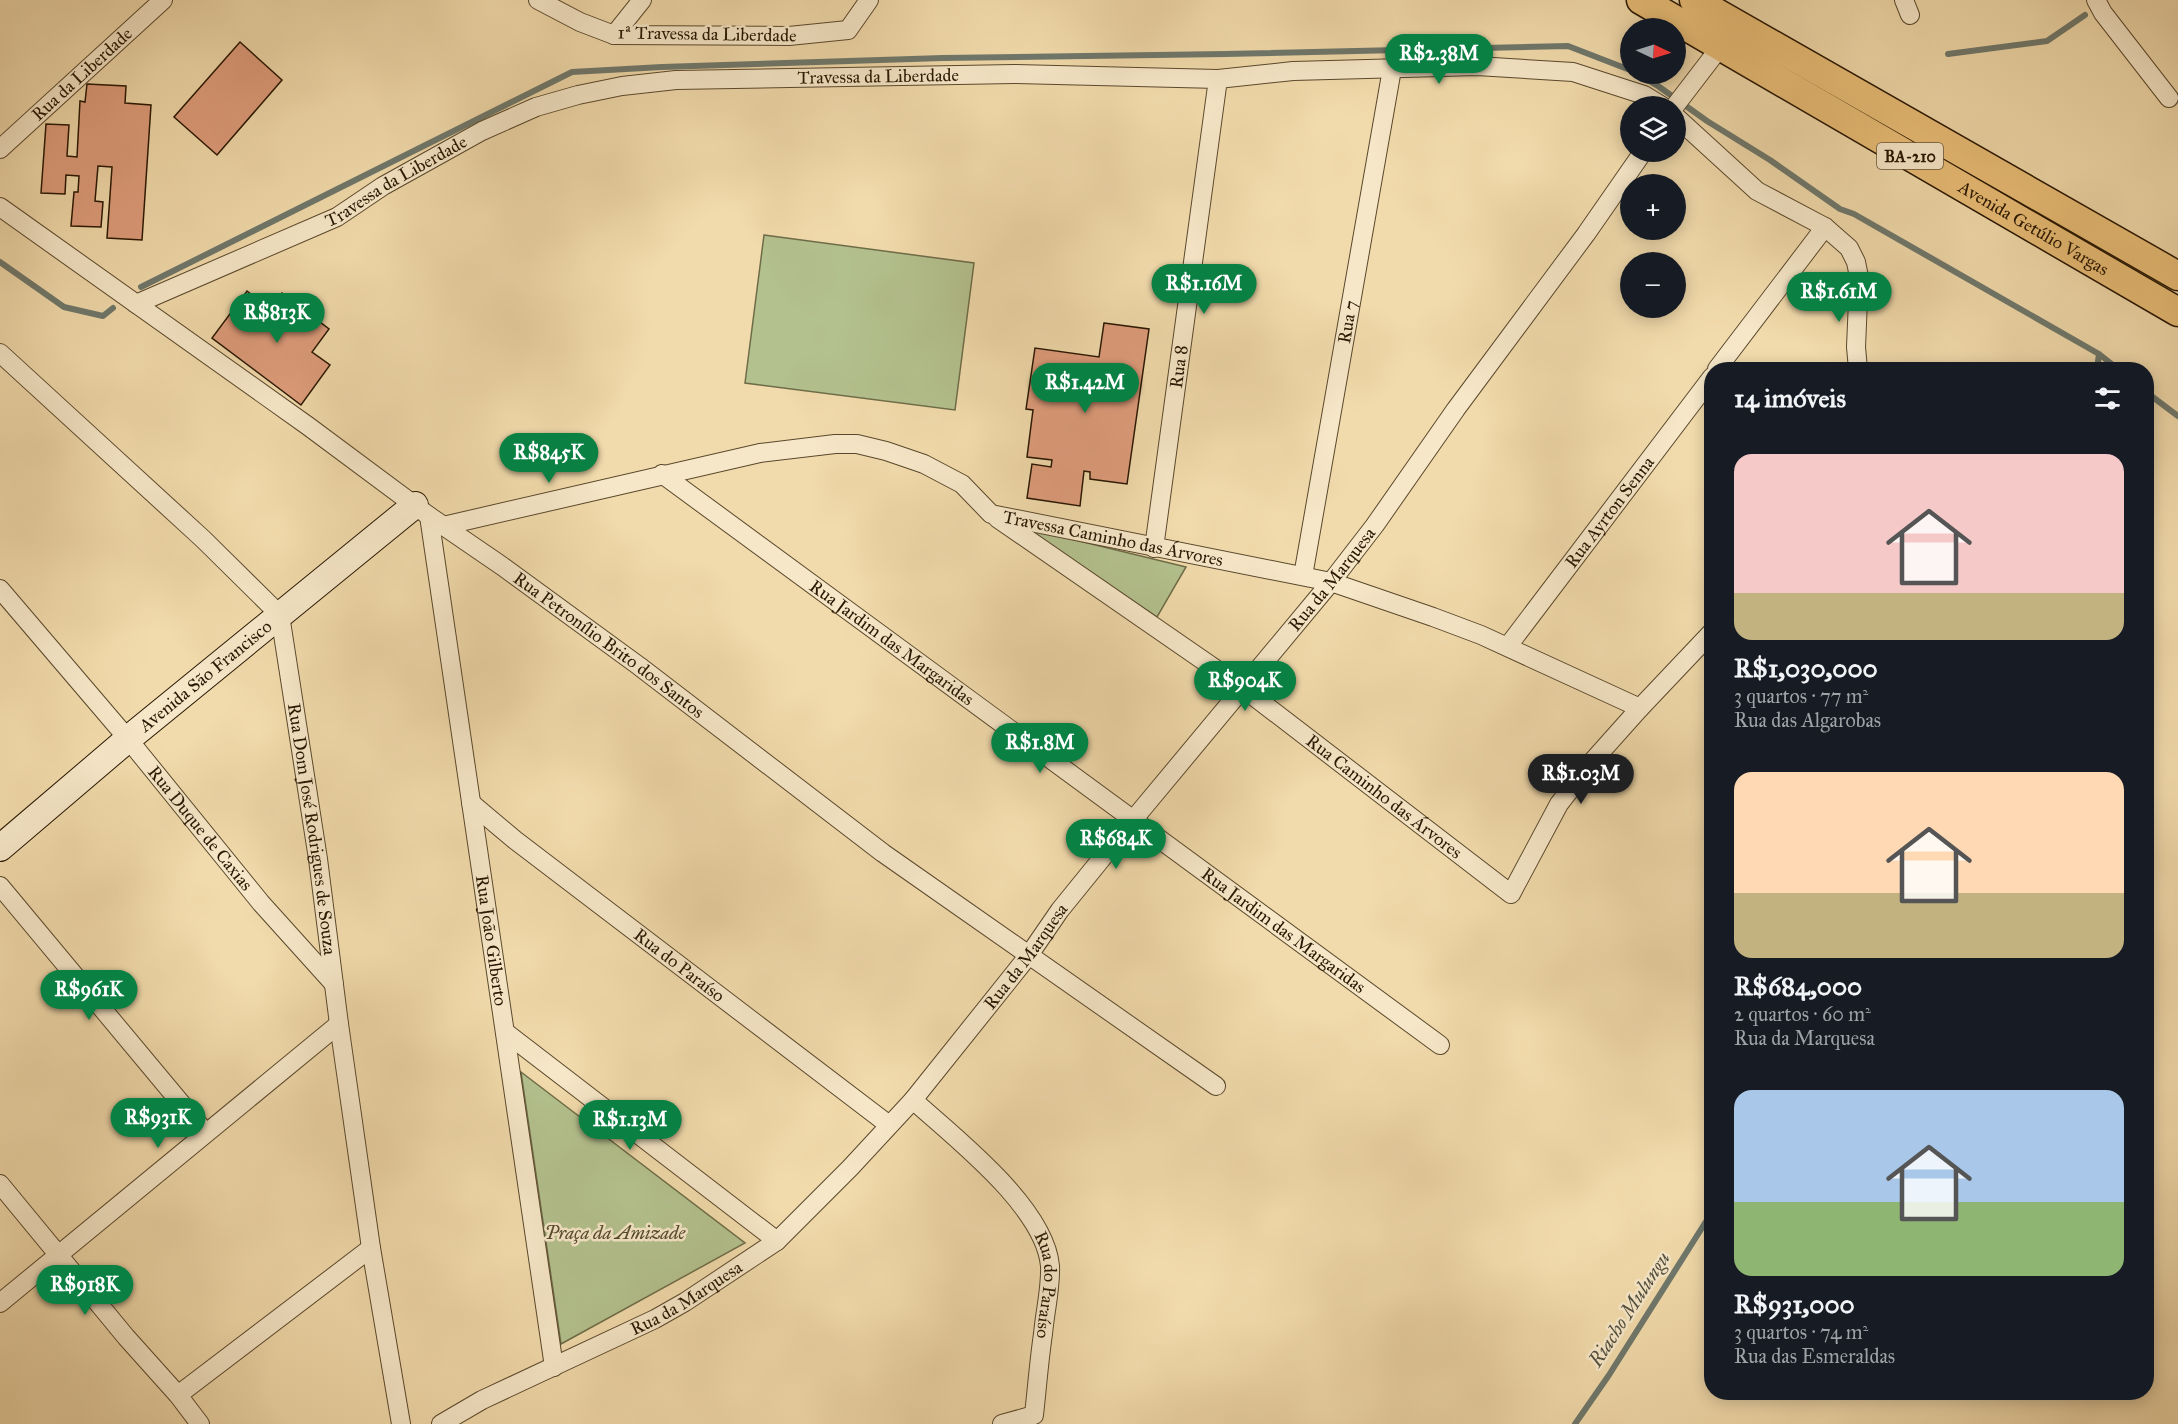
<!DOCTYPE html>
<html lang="pt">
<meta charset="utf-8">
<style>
:root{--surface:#171b24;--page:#242831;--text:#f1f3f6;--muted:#9ea1a6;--accent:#0b8043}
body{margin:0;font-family:"IM FELL Great Primer",serif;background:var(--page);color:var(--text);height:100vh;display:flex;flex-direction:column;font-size:22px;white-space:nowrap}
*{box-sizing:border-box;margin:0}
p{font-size:20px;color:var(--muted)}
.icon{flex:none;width:33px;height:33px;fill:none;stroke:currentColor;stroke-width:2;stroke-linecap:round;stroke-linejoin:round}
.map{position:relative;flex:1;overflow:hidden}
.details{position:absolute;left:1704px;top:362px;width:450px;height:1038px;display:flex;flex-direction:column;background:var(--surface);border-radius:24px;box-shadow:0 3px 15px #0003}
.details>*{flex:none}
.needle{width:39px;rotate:94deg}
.fabs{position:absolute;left:1620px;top:18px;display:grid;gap:12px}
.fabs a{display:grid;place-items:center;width:66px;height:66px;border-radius:50%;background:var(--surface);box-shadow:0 3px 15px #0003;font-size:30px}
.price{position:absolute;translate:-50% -51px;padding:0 14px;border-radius:21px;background:var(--accent);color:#fff;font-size:20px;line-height:39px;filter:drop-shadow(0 2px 3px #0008)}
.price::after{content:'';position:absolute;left:50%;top:36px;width:18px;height:14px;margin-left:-9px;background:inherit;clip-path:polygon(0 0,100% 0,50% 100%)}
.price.on{background:#222;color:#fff}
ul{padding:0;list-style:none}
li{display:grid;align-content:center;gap:12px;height:318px;padding:0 30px}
li span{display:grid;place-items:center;height:186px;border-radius:18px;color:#555}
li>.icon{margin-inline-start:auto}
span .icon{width:108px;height:108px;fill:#fffc;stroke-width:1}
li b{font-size:26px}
h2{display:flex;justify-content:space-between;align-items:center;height:72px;padding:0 30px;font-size:26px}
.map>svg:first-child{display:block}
</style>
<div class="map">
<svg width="2178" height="1424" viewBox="0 0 2178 1424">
<rect width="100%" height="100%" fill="#f1daab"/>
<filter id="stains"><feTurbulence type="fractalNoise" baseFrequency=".00333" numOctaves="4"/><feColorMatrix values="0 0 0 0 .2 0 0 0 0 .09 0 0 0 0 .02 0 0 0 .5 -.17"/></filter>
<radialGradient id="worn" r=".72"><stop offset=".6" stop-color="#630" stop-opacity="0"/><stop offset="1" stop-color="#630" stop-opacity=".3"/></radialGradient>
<path fill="#b3c18e" stroke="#6e6c48" stroke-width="1.5" d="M764,235L974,263L955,410L745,383Z
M1026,528L1186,567L1157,617Z
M521,1072L745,1243L561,1344Z"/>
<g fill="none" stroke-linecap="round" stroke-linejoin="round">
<path stroke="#6f786c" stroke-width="6" d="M1948,54L2047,41L2085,15
M1637,74L1658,86L1707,121L1770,160L1840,209L1854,214L2099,354L2118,369
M0,262L64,307L103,316L113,308
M141,287L572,72L662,67L943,58L1225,54L1568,46L1630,70
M2097,369L2099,354
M2146,392L2178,416
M1575,1424L1609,1375L1712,1212"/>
</g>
<path fill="#de9c7b" stroke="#281702" stroke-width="1.5" d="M240,42L282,80L217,155L174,117Z
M87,84L126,86L125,103L151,105L142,240L107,238L112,167L98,166L95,201L103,202L101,227L71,226L74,192H78L79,176L66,175L65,194L41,193L46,124L69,125L67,156L77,157L80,101L85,102Z
M247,291L265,305L256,317L261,322L282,293L329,329L312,352L330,365L301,405L212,338Z
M1104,323L1149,329L1127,484L1090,479V472L1084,471L1080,506L1027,498L1032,464L1051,467L1052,460L1027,457L1033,410L1026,409L1035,348L1099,357Z"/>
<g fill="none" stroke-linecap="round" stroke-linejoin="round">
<g stroke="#5a482c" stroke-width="20">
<g id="street">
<path d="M538,0L580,22L614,35L789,36L848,30L869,0"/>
<path d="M1904,0L1910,15"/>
<path d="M2096,0L2103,13L2169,98"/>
<path d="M614,35L642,0"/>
<path d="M1675,106L1721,46"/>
<path d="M1676,117L1757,191L1825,227L1849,248L1856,262L1859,277L1856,347L1858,369"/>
<path id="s1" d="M0,149L163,0"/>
<path id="s2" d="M0,207L308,426L429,516L502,566L639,666L883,853L1216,1086"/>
<path id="s3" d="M136,304L337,217L383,186L482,131L536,107L578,95L622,86L676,80L1014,74L1218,79L1293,71L1477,66L1573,72L1644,95L1662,106"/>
<path id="s4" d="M0,353L203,539L280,615L318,859L339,1024L371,1248L401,1424"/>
<path d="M1717,369L1825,227"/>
<path id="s5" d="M662,474L1440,1045"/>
<path id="s6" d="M429,516L554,1367"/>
<path id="s7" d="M997,518L1243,688L1511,894L1559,804L1590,764L1640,708L1712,632"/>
<path id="s8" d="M443,526L760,453L835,444H857L886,451L924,464L962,484L991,514L1331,582L1433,617L1481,635L1640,708"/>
<path id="s9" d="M1154,548L1218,79"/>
<path id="s10" d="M1303,576L1392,69"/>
<path id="s11" d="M0,589L128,739L261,903L334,984"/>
<path id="s12" d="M1508,646L1712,377"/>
<path id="s13" d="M471,803L515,840L889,1125"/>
<path d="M0,886L205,1132"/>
<path d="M505,1032L777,1241"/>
<path id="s14" d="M913,1100C955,1138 1045,1207 1050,1266C1051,1288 1045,1311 1043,1334C1039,1361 1037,1388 1034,1415L1002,1424"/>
<path d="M0,1184L126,1337L178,1395L200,1424"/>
<path d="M0,1303L339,1024"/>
<path d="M178,1395L371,1248"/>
<path id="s15" d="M441,1424L482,1400L655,1319L685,1302L777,1241L850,1168L913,1100L1029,955L1060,910L1133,820L1331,582L1375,525L1456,409L1586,234L1643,152"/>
</g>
</g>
<g stroke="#281702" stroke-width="28">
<g id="secondary">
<path id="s16" d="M0,848L128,739L415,505"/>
</g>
</g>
<g stroke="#281702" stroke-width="31">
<g id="primary">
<path id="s17" d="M1641,0L2178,312"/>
<path d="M1694,0L2178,276"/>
</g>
</g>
<use href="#street" stroke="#f6e7c8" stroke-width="18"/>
<use href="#secondary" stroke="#f6e7c8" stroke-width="26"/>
<use href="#primary" stroke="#e8bd76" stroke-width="28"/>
</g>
<g text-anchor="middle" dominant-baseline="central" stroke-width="5" stroke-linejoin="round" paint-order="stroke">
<rect fill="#f6e7c8" stroke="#66553d" stroke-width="1.5" x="1877" y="143" width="66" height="26" rx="4.5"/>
<g font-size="16" font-weight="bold" fill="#281702">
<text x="1910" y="156">BA-210</text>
</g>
<g font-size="18" fill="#281702" stroke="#f6e7c8">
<text transform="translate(707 34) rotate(1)">1ª Travessa da Liberdade</text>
<text stroke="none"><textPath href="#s1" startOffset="111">Rua da Liberdade</textPath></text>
<text stroke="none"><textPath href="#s3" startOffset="792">Travessa da Liberdade</textPath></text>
<text stroke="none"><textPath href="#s3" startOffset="288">Travessa da Liberdade</textPath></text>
<text stroke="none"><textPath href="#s17" startOffset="454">Avenida Getúlio Vargas</textPath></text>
<text stroke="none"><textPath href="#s10" startOffset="258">Rua 7</textPath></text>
<text stroke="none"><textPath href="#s9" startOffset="183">Rua 8</textPath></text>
<text stroke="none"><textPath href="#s12" startOffset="168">Rua Ayrton Senna</textPath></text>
<text stroke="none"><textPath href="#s8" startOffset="702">Travessa Caminho das Árvores</textPath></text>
<text stroke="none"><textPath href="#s15" startOffset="1248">Rua da Marquesa</textPath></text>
<text stroke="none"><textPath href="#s5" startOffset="285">Rua Jardim das Margaridas</textPath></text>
<text stroke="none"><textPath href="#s2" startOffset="750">Rua Petronílio Brito dos Santos</textPath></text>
<text stroke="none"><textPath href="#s16" startOffset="268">Avenida São Francisco</textPath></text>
<text stroke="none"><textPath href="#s7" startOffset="477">Rua Caminho das Árvores</textPath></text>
<text stroke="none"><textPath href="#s11" startOffset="312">Rua Duque de Caxias</textPath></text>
<text stroke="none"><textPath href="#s4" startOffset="600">Rua Dom José Rodrigues de Souza</textPath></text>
<text stroke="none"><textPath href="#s5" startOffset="771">Rua Jardim das Margaridas</textPath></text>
<text stroke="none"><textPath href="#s6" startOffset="429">Rua João Gilberto</textPath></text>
<text stroke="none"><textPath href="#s15" startOffset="762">Rua da Marquesa</textPath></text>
<text stroke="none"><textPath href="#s13" startOffset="264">Rua do Paraíso</textPath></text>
<text stroke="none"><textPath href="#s14" startOffset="238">Rua do Paraíso</textPath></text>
<text stroke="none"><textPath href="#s15" startOffset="276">Rua da Marquesa</textPath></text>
</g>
<g font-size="18" font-style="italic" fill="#524a2c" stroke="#f6e7c8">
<text x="615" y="1233">Praça da Amizade</text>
</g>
<g font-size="20" font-style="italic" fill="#514f40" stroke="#f6e7c8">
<text transform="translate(1629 1309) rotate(-57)">Riacho Mulungu</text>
</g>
</g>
<rect width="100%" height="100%" filter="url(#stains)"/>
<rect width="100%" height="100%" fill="url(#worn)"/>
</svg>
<div class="fabs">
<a><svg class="needle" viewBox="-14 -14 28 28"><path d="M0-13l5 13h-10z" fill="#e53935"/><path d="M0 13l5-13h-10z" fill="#9ea1a6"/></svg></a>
<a><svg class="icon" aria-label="layers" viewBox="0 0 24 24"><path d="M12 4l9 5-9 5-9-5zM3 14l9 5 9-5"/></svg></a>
<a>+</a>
<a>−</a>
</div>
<b class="price" style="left:1439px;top:85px">R$2.38M</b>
<b class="price" style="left:1204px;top:315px">R$1.16M</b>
<b class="price" style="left:1839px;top:323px">R$1.61M</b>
<b class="price" style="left:277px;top:344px">R$813K</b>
<b class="price" style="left:1085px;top:414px">R$1.42M</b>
<b class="price" style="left:549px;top:484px">R$845K</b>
<b class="price" style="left:1245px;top:712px">R$904K</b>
<b class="price" style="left:1040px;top:774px">R$1.8M</b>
<b class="price on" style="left:1581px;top:805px">R$1.03M</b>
<b class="price" style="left:1116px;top:870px">R$684K</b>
<b class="price" style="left:89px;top:1021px">R$961K</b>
<b class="price" style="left:158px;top:1149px">R$931K</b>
<b class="price" style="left:630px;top:1151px">R$1.13M</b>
<b class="price" style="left:85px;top:1316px">R$918K</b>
<section class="details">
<h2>14 imóveis<svg class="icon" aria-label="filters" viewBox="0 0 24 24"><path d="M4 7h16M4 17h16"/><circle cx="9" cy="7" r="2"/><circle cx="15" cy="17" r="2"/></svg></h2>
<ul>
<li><span style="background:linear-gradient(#f6c9c9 75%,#c2b280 0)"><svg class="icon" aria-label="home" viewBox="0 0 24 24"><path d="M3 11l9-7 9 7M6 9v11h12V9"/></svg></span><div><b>R$1,030,000</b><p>3 quartos · 77 m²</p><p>Rua das Algarobas</p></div></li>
<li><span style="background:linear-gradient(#ffd9b3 65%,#c2b280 0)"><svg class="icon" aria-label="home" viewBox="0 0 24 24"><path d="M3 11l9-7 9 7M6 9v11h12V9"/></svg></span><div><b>R$684,000</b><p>2 quartos · 60 m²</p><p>Rua da Marquesa</p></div></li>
<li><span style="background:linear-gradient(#a9c7e8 60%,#8fb573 0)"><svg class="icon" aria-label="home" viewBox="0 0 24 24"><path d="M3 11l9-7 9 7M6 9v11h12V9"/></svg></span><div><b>R$931,000</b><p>3 quartos · 74 m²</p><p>Rua das Esmeraldas</p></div></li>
</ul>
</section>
</div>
